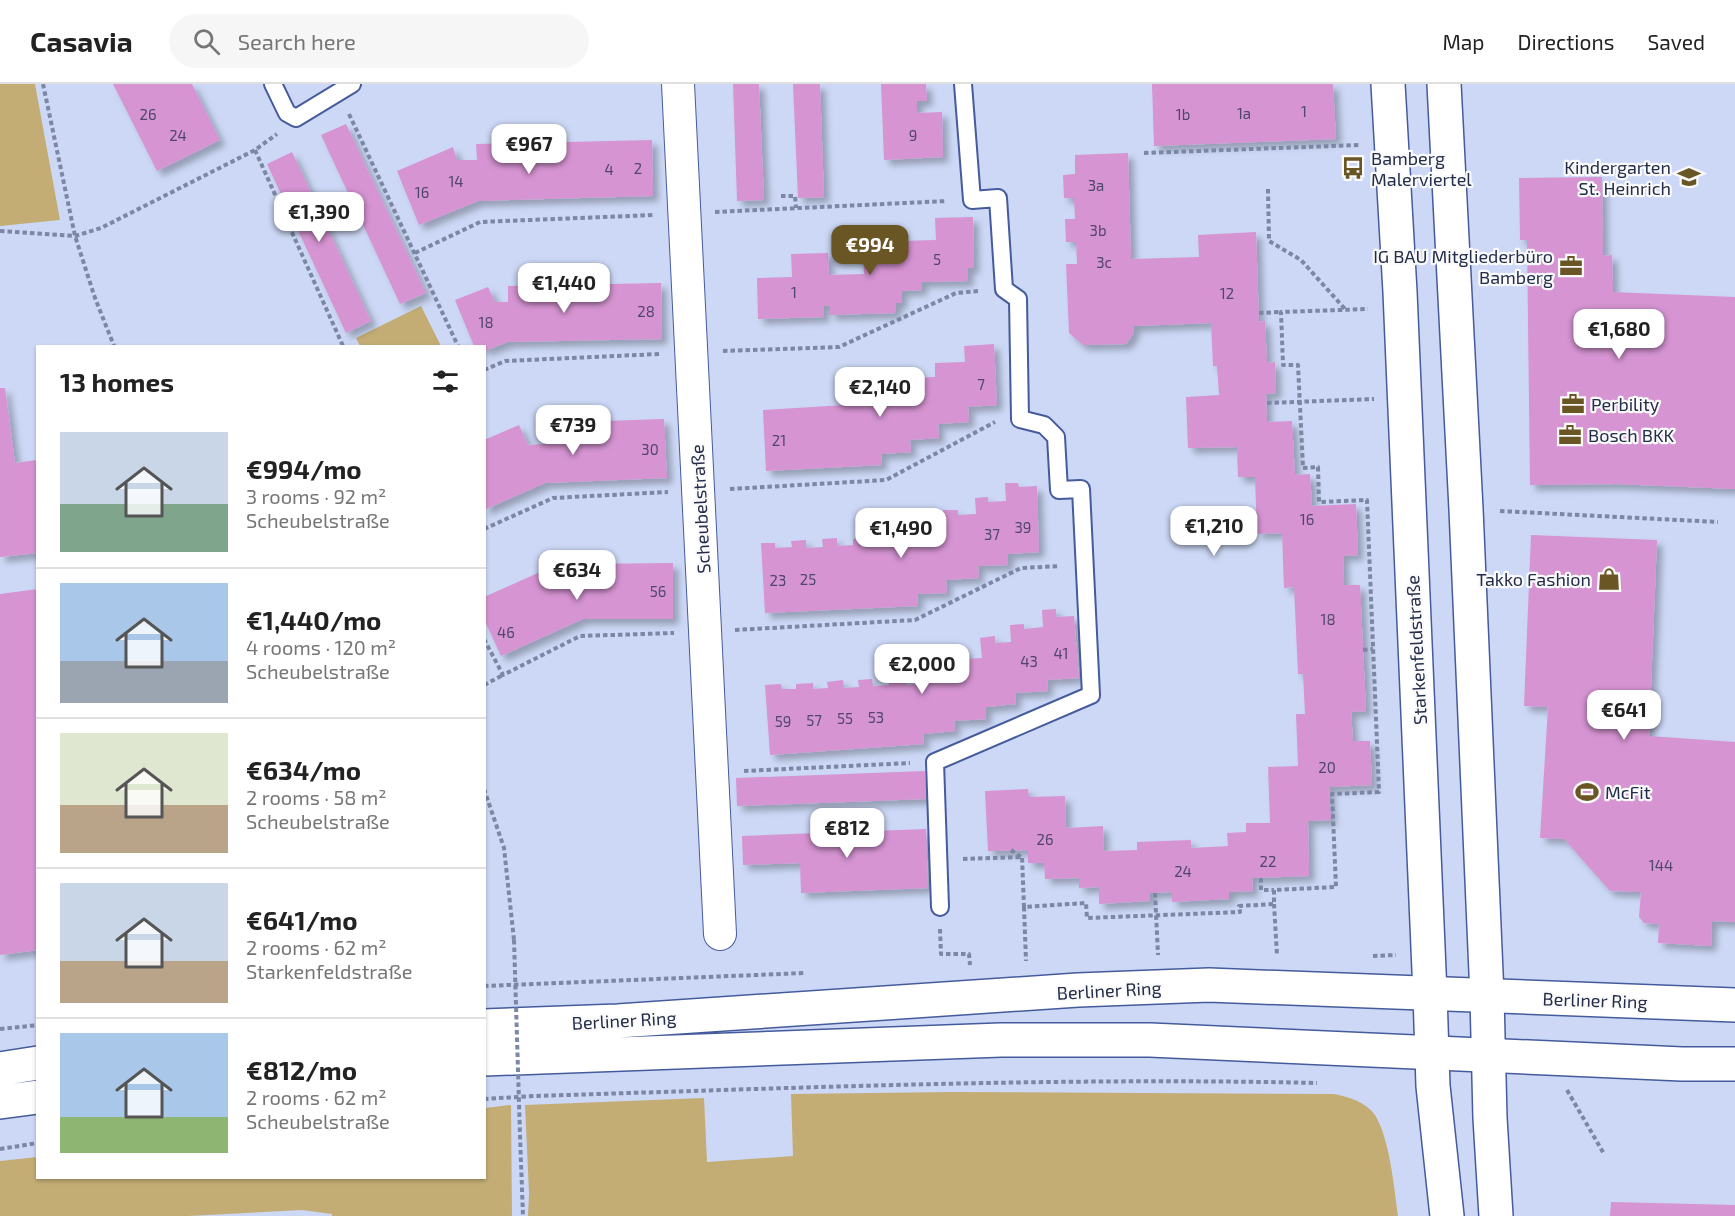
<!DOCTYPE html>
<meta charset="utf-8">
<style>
:root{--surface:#fff;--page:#f6f6f6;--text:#222;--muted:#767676;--line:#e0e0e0;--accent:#695624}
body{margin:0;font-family:"Exo 2",sans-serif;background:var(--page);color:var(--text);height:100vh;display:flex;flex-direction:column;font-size:22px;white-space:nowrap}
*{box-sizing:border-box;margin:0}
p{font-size:20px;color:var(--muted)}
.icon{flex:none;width:33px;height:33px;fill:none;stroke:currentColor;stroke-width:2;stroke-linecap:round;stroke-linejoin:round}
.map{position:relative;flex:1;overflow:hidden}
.panel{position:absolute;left:36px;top:261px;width:450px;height:834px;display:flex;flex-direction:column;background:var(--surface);border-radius:0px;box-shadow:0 2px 4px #0004}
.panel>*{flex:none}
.price{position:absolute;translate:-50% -51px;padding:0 14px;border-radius:12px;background:#fff;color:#222;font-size:20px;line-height:39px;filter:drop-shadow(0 2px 3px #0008)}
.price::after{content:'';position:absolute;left:50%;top:36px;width:18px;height:14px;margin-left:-9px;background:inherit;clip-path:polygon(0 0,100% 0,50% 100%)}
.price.selected{background:var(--accent);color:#fff}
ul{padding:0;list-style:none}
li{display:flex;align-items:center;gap:18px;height:150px;padding:0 24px}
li+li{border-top:2px solid var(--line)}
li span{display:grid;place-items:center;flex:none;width:168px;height:120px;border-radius:0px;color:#555}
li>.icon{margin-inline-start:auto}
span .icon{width:72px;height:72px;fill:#fffc;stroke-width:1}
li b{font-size:26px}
h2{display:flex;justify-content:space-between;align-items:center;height:72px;padding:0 24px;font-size:26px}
header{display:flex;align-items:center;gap:36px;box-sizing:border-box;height:84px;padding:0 30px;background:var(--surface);border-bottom:2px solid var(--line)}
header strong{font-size:28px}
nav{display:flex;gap:33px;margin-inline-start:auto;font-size:21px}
.search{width:420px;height:54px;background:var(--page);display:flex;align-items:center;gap:15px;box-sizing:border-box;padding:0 21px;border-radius:33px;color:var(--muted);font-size:22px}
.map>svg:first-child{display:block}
</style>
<header>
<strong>Casavia</strong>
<div class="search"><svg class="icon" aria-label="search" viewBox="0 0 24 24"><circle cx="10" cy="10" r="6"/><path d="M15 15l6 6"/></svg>Search here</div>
<nav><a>Map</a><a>Directions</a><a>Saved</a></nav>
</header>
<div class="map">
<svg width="1735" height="1132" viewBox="0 0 1735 1132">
<defs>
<filter id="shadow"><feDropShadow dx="5.5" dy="5.5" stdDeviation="3" flood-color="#0004"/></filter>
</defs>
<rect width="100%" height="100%" fill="#ccd8f6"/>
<path fill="#c4ad75" d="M0,0H35L60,136L0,142Z
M421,222L441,262H360L356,254Z
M951,1008L1334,1010C1349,1013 1366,1018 1375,1031C1390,1056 1394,1103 1398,1132H528L529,1109L525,1021L704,1014L707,1078L793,1072L791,1010Z
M511,1021L512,1132H332V1130L302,1126L188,1132H0V1077L37,1073L38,1094H484L485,1024Z"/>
<path fill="#d694d3" filter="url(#shadow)" d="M113,0H192L220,56L157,87Z
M733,0H759L764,116L737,117Z
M793,0H820L824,113L798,114Z
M881,0H926L927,17H917V29L942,28L943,73L884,76Z
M1152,0H1333L1336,55L1154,62Z
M346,40L426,209L400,220L321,51Z
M652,56L653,112L478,117L419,141L397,87L453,63L457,76H477L476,60Z
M292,68L371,237L346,249L267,80Z
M1128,69L1131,175L1199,173L1198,151L1256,148L1259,238L1265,237L1267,279L1275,278L1276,309L1266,310L1267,338L1292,337L1295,391L1310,390L1312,422L1356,420L1358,471L1343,472L1344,501H1360L1366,627L1351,628L1353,657H1370L1372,701L1329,703L1331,736L1308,737L1309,792L1252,794L1253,807L1229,808V815L1172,818V808L1150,809V817L1099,820V803L1079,804V794L1045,795L1044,779H1028V766L988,767L985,707L1028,705L1029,713L1065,712L1066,744L1103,742L1104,767L1137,766V758L1191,756V764L1228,762L1227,749L1246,748V739H1270L1268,683L1298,682L1296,630H1305L1303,590H1298L1294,503L1284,504L1282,449L1257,450L1255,393H1238L1237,363L1188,364L1186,313L1219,311L1217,282H1213L1211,239L1134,242V249L1126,260L1083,261L1069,249L1066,180H1077L1076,158H1066L1065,135H1075L1074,114H1064L1063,91L1075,90V71Z
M1602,93L1603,172L1612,171L1613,208L1735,213V405L1616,400L1530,401L1527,156H1520L1519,94Z
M973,133L974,184H968V197L922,198V206L902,207V219H896V229L830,231V222H824V233L758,235L757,194L792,193L791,170L828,169L829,191L864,190V166L901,165V157L936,156L935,134Z
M661,199L662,255L508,258L484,267V262H474L455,216L488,203L495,218H508V202Z
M994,260L997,321L968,323L969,338L938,340L939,354L910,356L911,368L881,370L882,381L766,387L763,326L878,319L877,309L907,307V294L935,293V279L965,278L964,262Z
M0,304H5L15,379L36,376L38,386V469L0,473Z
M664,335L667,394L545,399L484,426V356L519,341L528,361L543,360V339Z
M1005,399H1018L1019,403L1037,402L1039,468L1008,470V481L978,482L979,494L946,496L947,509L917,510L918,522L765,529L761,459H775V464L792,463L791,457L806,456V464L823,463L822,455L837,454V462L853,461V455L867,454V461H884V453L900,452V459L915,458L914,440H928V445L944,444L943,426H958V431L976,430L975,414L988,413V418L1006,417Z
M1531,451L1657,456L1649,652L1735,658V838L1712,837L1711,862L1658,859L1659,840L1644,839L1639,833L1641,808L1610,807L1564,755L1540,754L1548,623L1524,622Z
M673,479V535H583L501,572L484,535V513L558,480L566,498L582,497V480Z
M38,505V866L0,871V510Z
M1056,525V533L1074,532L1079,594L1047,596L1048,607L1015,609L1016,620L986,623V635L954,637L955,647L923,650L924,660L770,671L765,601L781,600L782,605H796V600L813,599V605L828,604L827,598L843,596L844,604L859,603L858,596L872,595L873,602L889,601V595L905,594L906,601L920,600L919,582L934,581L935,586L951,585L949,567L965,566L966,575L982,574L980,554L995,552V559L1011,558L1010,541L1024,540V545L1043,543L1042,526Z
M925,687L926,715L737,722L736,694Z
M926,745L928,804L801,809L800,779L743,781L742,752Z
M1611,1118L1735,1121V1132H1610Z"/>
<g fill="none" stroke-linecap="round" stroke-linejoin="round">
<g stroke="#455b9b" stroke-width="20">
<path id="service" d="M273,0L287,29L296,34L352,0
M940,823L935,678L1091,611L1081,405L1059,406L1056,353L1044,341L1020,335L1018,215L1004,205L998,114L972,116L963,0"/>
</g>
<g stroke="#455b9b" stroke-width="34">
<path id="minor" d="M678,0L720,850"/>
</g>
<g stroke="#455b9b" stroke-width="36">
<path id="tertiary" d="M1388,0L1400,208L1430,910
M1444,0L1466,425L1487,912"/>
</g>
<g stroke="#455b9b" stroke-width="36">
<path id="secondary" d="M1430,910L1433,1002L1447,1132
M1487,912L1490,1034L1496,1132"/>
</g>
<g stroke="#455b9b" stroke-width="36">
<path id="primary" d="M484,942L618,937L1078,906L1209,901L1735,921
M484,975L1001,956H1150L1682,980H1735
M0,985L38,979
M0,1018L38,1013"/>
</g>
<path stroke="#7b87a4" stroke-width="4" stroke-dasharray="4.5 3" stroke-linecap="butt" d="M43,0L75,152L95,214L114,262
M349,30L458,262
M255,66L343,262
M1144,69L1359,61
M1268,105L1269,157L1301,176L1345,225
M781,112H795L796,124
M715,128L947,117
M0,147L75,152L101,144L255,66L277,50
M415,169L480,138L654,131
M1259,229L1281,228
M723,267L839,263L956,209L979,207
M484,286L505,277L659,270
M1267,319L1374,315
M730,405L886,396L995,338
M1500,427L1718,438
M484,445L553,414L668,408
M735,546L915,536L1021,484L1060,482
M484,555L503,591L580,552L674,549
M1363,566L1373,565
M484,601L503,591
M744,687L910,679
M484,705L504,764L514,856
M1011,766L1021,773
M963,775L1022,773L1024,823L1086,819L1087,834L1240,828L1239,822L1274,820V806L1336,803L1332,710L1379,708L1367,416L1319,418L1318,383L1303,384L1298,281H1283L1281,228L1368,225
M1261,794V806H1274
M1155,809L1158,871
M1274,820L1277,871
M1024,823L1026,877
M940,845L941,870H969L970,881
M1373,872L1396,871
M484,902L805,889
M0,945L38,941
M1567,1006L1604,1070
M484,1015L535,1012C796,1004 1057,993 1317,999
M520,1051L523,1132
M0,1065L38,1059"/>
<use href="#service" stroke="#fff" stroke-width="16"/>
<use href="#minor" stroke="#fff" stroke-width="32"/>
<use href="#tertiary" stroke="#fff" stroke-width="33"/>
<use href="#secondary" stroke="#fff" stroke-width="33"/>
<use href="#primary" stroke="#fff" stroke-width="33"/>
<path stroke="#7b87a4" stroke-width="4" stroke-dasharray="4.5 3" stroke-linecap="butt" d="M514,856L520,1051"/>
</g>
<defs>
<g id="bus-bare" transform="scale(1.8)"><path d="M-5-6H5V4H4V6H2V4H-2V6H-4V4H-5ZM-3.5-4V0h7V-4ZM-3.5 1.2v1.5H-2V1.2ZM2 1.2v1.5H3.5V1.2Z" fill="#695624" stroke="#fafafa" stroke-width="2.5" paint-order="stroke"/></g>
<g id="school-bare" transform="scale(1.8)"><path d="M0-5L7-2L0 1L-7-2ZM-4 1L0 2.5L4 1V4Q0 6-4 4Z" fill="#695624" stroke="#fafafa" stroke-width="2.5" paint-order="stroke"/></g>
<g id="office-bare" transform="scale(1.8)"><path d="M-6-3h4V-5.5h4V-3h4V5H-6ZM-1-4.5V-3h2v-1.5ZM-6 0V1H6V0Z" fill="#695624" stroke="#fafafa" stroke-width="2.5" paint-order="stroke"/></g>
<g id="shop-bare" transform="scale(1.8)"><path d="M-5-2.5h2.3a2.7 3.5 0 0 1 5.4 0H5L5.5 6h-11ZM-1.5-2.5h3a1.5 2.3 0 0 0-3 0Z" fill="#695624" stroke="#fafafa" stroke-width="2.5" paint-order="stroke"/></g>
<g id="stadium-bare" transform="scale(1.8)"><path d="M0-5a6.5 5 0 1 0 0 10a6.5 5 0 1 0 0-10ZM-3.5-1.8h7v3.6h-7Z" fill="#695624" stroke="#fafafa" stroke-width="2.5" paint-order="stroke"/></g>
</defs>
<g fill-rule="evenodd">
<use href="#bus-bare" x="1353" y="84"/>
<use href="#school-bare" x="1689" y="93"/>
<use href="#office-bare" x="1571" y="182"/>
<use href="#office-bare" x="1573" y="320"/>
<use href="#office-bare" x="1570" y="351"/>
<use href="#shop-bare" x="1609" y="495"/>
<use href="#stadium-bare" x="1587" y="708"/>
</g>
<g text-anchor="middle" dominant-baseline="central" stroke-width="4.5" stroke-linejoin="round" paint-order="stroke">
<g font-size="15" fill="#50476c">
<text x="1304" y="27">1</text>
<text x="1244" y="29">1a</text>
<text x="148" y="30">26</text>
<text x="1183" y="30">1b</text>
<text x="178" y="51">24</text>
<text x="913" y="51">9</text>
<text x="638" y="84">2</text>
<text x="609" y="85">4</text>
<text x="456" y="97">14</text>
<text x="1096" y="101">3a</text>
<text x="422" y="108">16</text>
<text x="1098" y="146">3b</text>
<text x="937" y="175">5</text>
<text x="1104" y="178">3c</text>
<text x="794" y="208">1</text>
<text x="1227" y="209">12</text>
<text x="646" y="227">28</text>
<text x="486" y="238">18</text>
<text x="981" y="300">7</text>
<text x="779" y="356">21</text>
<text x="650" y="365">30</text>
<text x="1307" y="435">16</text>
<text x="1023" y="443">39</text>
<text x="992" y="450">37</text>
<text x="808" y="495">25</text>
<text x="778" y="496">23</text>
<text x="658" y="507">56</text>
<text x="1328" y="535">18</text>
<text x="506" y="548">46</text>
<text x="1061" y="569">41</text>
<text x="1029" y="577">43</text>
<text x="876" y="633">53</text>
<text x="845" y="634">55</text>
<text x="814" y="636">57</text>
<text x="783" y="637">59</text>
<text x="1327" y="683">20</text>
<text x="1045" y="755">26</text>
<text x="1268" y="777">22</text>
<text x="1661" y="781">144</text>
<text x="1183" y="787">24</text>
</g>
<g font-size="18" fill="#232d49" stroke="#fafafa" text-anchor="start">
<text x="1371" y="74">Bamberg<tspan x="1371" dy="21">Malerviertel</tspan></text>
<text x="1671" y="83" text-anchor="end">Kindergarten<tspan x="1671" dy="21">St. Heinrich</tspan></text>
<text x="1553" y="172" text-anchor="end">IG BAU Mitgliederbüro<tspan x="1553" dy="21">Bamberg</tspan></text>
<text x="1591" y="320">Perbility</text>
<text x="1588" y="351">Bosch BKK</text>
<text x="1591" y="495" text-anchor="end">Takko Fashion</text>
<text x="1605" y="708">McFit</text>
</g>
<g font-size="18" fill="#232d49" stroke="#fafafa">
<text transform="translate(700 425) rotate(-93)">Scheubelstraße</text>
<text transform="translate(1416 566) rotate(-93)">Starkenfeldstraße</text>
<text transform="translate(1109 906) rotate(-3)">Berliner Ring</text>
<text transform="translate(1595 916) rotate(2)">Berliner Ring</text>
<text transform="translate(624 936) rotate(-3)">Berliner Ring</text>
</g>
</g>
</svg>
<b class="price" style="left:529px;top:91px">€967</b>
<b class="price" style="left:319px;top:159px">€1,390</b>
<b class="price selected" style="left:870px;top:192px">€994</b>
<b class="price" style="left:564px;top:230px">€1,440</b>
<b class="price" style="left:1619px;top:276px">€1,680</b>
<b class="price" style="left:880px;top:334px">€2,140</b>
<b class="price" style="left:573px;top:372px">€739</b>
<b class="price" style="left:1214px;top:473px">€1,210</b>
<b class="price" style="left:901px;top:475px">€1,490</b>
<b class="price" style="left:577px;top:517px">€634</b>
<b class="price" style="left:922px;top:611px">€2,000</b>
<b class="price" style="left:1624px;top:657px">€641</b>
<b class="price" style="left:847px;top:775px">€812</b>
<section class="panel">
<h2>13 homes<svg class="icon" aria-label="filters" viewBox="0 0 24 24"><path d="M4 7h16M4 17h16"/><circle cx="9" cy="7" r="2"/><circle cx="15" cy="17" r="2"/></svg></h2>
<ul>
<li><span style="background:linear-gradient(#c9d6e8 60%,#7fa58c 0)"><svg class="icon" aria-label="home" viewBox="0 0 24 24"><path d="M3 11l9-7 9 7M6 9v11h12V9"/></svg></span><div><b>€994/mo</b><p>3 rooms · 92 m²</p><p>Scheubelstraße</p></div></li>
<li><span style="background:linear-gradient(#a9c7e8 65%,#9aa5b1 0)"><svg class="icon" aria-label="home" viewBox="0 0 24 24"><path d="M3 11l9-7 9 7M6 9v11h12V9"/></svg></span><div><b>€1,440/mo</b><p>4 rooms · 120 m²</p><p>Scheubelstraße</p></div></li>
<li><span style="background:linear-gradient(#dfe7d0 60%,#b9a48a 0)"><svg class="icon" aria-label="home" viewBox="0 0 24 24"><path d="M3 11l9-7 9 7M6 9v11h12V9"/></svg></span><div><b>€634/mo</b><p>2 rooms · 58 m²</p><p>Scheubelstraße</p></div></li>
<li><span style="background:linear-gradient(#c9d6e8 65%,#b9a48a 0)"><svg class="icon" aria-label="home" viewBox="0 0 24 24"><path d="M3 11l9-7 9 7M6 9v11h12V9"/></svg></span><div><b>€641/mo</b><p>2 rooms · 62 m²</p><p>Starkenfeldstraße</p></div></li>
<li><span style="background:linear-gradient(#a9c7e8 70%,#8fb573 0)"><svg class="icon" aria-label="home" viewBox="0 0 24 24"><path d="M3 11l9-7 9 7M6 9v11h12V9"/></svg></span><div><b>€812/mo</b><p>2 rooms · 62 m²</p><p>Scheubelstraße</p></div></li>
</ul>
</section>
</div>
